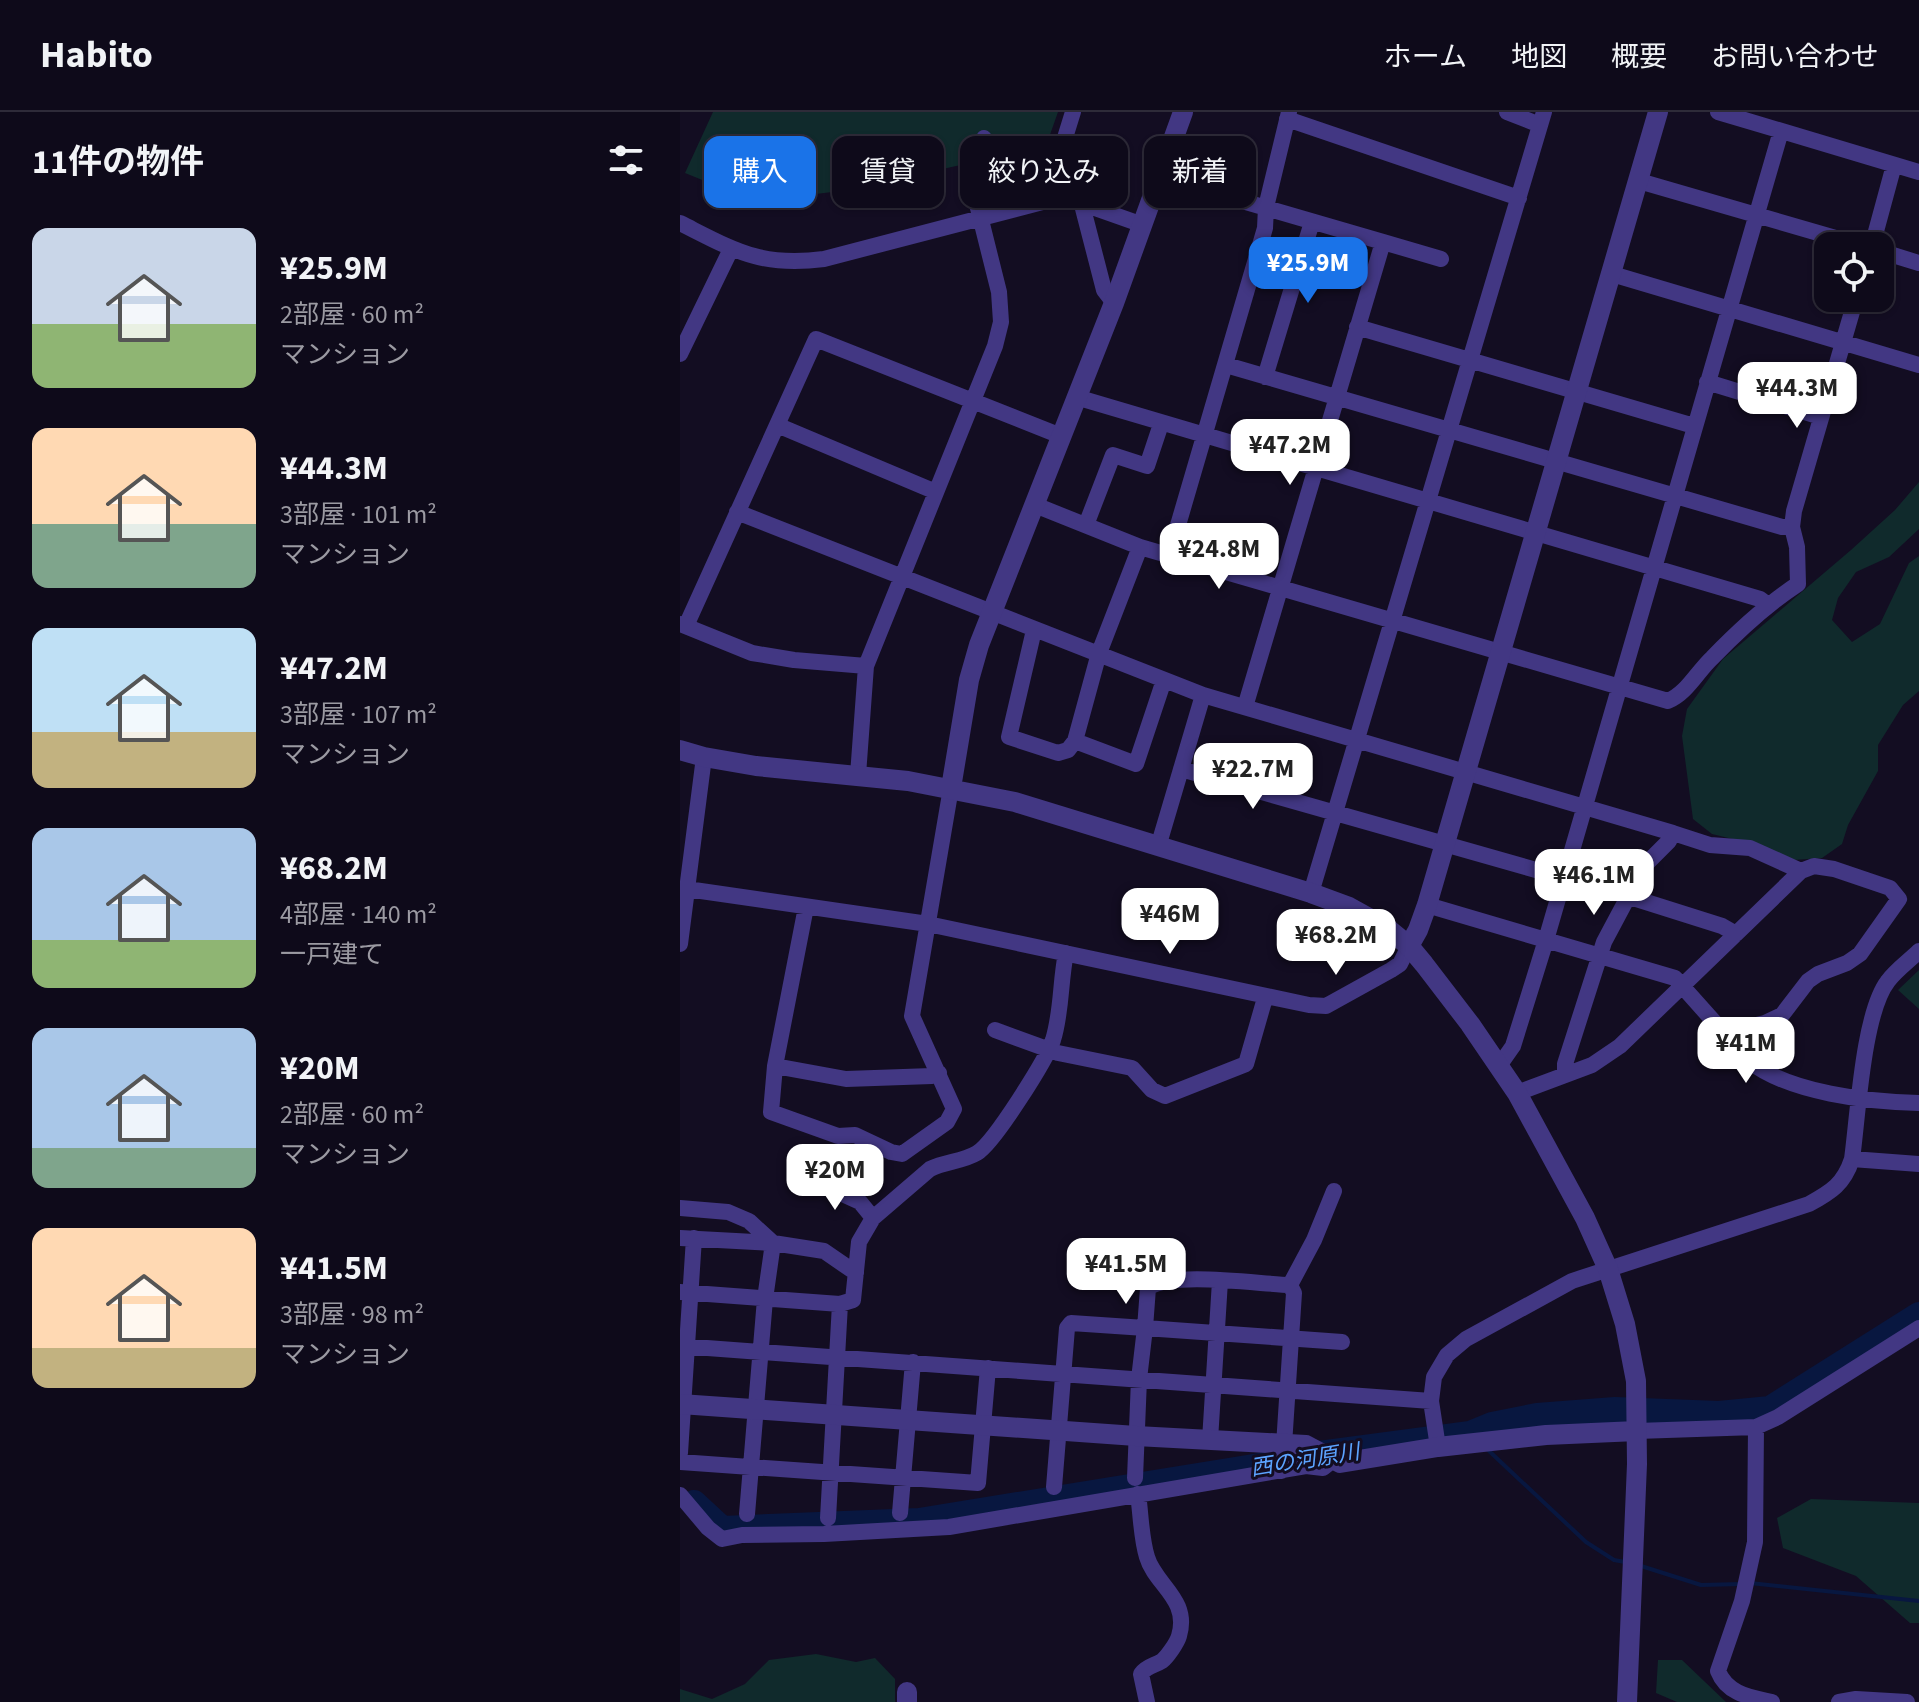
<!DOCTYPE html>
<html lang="ja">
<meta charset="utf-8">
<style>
:root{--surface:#0e0a1a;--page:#171323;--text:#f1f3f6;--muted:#9b9aa2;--line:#2e2b39;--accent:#1a73e8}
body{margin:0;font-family:"Source Sans 3","Noto Sans JP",sans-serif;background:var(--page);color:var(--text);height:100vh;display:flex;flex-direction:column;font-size:30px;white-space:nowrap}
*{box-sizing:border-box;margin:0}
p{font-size:26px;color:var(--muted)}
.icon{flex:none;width:44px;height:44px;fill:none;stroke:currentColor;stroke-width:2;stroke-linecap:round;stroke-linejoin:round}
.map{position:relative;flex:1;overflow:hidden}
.side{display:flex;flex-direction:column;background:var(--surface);width:680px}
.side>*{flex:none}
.top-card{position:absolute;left:24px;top:24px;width:760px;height:72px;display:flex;gap:16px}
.buttons{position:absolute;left:1134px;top:120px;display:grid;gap:16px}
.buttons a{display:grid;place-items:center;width:80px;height:80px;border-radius:16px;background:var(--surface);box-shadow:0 2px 6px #0004,0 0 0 2px var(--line);font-size:40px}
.price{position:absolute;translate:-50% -68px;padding:0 18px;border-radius:16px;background:#fff;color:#222;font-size:26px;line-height:52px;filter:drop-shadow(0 2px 4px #0008)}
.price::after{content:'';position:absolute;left:50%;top:48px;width:24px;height:18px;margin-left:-12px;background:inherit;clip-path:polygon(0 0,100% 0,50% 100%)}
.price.current{background:var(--accent);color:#fff}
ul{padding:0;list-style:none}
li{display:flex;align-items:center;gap:24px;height:200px;padding:0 32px}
li span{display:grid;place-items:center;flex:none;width:224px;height:160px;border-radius:16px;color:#555}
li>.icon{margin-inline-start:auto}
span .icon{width:96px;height:96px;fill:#fffc;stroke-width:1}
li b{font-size:34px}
h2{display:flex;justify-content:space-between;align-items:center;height:96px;padding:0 32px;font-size:34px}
.chip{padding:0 28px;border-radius:16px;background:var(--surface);box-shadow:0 2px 6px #0004,0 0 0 2px var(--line);font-size:28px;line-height:72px}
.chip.current{background:var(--accent);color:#fff}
header{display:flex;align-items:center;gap:48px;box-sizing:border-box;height:112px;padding:0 40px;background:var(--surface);border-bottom:2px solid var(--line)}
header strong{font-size:38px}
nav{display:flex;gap:44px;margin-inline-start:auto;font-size:28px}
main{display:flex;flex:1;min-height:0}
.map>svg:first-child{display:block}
</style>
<header>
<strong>Habito</strong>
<nav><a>ホーム</a><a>地図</a><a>概要</a><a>お問い合わせ</a></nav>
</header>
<main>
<section class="side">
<h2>11件の物件<svg class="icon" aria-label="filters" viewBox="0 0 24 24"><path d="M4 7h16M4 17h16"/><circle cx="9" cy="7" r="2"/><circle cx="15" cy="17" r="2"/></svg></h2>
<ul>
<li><span style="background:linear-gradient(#c9d6e8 60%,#8fb573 0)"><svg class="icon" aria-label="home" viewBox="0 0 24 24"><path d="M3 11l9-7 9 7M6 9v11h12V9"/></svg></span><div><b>¥25.9M</b><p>2部屋 · 60 m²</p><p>マンション</p></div></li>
<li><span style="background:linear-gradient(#ffd9b3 60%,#7fa58c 0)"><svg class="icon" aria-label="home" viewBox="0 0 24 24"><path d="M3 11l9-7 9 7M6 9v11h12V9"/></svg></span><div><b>¥44.3M</b><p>3部屋 · 101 m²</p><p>マンション</p></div></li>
<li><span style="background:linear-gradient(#bfe0f5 65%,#c2b280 0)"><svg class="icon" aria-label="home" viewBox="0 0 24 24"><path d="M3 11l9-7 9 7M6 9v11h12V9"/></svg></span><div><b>¥47.2M</b><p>3部屋 · 107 m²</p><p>マンション</p></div></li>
<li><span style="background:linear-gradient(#a9c7e8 70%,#8fb573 0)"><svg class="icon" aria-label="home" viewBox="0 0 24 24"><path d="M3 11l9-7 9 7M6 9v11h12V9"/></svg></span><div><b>¥68.2M</b><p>4部屋 · 140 m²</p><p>一戸建て</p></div></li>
<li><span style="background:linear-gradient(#a9c7e8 75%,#7fa58c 0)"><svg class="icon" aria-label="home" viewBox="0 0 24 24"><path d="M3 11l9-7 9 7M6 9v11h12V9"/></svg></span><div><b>¥20M</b><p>2部屋 · 60 m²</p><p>マンション</p></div></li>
<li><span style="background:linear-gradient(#ffd9b3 75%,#c2b280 0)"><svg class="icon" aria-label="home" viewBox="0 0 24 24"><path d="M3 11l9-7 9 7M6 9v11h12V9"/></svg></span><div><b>¥41.5M</b><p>3部屋 · 98 m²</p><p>マンション</p></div></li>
</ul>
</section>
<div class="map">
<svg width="1239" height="1590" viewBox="0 0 1239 1590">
<rect width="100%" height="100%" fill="#130d22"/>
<path fill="#102a2c" d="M33,0H378L366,34L168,78L96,87L52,80L5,61Z
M1239,370V417L1209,445L1176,460L1158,486L1152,508L1172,530L1200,512L1229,451L1239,444V579L1223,593L1198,633V659L1168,713L1162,732L1142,746L1113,748L1073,732L1032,722L1013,707L1002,624L1007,597L1043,547L1171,438L1215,398Z
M1239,858V897L1218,878Z
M1131,1387L1239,1391V1511H1230L1176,1464L1103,1436L1097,1406Z
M136,1542L176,1550L195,1546L215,1567V1590H0V1577L32,1587L65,1572L89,1548Z
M978,1548H1002L1046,1590H997L976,1581Z"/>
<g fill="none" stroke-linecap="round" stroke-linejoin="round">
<path stroke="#081740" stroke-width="4" d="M808,1338L906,1430L934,1448L945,1450
M958,1453L1021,1473L1062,1472
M1070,1471L1239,1489"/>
<path stroke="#081740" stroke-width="26" d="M14,1391L42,1417L239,1409L586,1353L624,1344L790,1322L812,1313L857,1304L935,1298L1039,1302L1090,1297L1239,1203"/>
<path stroke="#423783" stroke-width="16" d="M393,0L384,29V41L401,89L412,95L463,113
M827,0L860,13
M1038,0L1239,60
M607,7L839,86
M480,65L703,130L565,595
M959,69L1183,134
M401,89L424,178L434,191
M0,111C56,139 80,155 144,147L397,81
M703,130L761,147
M1192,134L1214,53
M1200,139L1239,151
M932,162L1239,253
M677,215L1014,314
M0,242L51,137
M546,253L1102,415H1112
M585,265L632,110
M1027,270L1141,305
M396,285L1080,487L1088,493
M97,313L256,380
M355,393L460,435L988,589C1007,581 1017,560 1032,546C1059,518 1086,493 1118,472L1117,435L1112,415L1114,399L1176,186
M57,400L523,583L993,721L989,729L965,753L924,830L885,952V962
M406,413L433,343L467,354L481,312
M489,444L585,116L586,95L609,0
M0,512L72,541L114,548L186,554
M6,514L136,227L381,324
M354,518L329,625L378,641L388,638L395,629L419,541L460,435
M395,629L456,652L484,568
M501,657L884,766
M178,663L186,554L315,234L321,210L319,180L288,56L304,26
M993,721L1030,733L1070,736L1121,759
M478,735L523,583
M7,777L248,812L629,893L646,894L711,858L720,852L729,834
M631,781L864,0
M947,784L1042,814L1056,822
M747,793L995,866L1069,949C1109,981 1189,990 1239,991
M126,795L95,954L91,1000L158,1024L175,1023L211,1040L222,1042L267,1010L274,997L232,904L271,676
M0,832L24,645
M315,918L378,941L452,956L472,978L485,984L566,952L585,886
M95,954L166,967L252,964L259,961
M819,954L833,934L866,828L1101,19
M837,981L912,953L940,934L1121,759L1134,754L1154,757L1210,776L1219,787L1180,842L1167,851L1138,862L1128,869L1102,903L1085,911L1043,921
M1172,1047L1239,1052
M136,1070L180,1090L193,1106
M0,1096L48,1100L69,1109L93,1131L144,1139L176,1161
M0,1126L93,1131L85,1187L67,1402
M610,1173C578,1172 492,1159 468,1176L465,1216L662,1230
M0,1180L160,1192L173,1188L179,1130L193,1106L250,1057C266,1049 282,1050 297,1041C314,1031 366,948 373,928C382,899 380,870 386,841
M0,1234L751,1289
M1076,1315L1075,1430L1062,1489L1038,1559C1047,1582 1070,1585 1092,1590
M957,1319L1076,1315L1098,1305L1239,1216
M530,1328L540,1169
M758,1335L751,1289L754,1265L767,1243L786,1227L892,1169L1129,1092C1151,1080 1164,1072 1172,1047C1178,1004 1183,901 1208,869C1216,858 1229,849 1239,839
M0,1341L14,1126
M0,1350L298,1371L308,1256
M601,1359L598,1346L604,1333L614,1181L610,1173L634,1128L654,1079
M374,1375L387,1216L391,1211L465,1216L459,1267L455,1366
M458,1382C461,1403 461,1426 467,1445C475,1473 510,1487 499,1524C497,1531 487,1545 482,1549C474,1554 467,1554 461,1562L467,1590
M0,1383L28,1416L42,1427L62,1423L144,1422L269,1415L626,1354L643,1356L653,1348
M220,1401L233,1250
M148,1406L160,1192
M1159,1590L1176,1587L1227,1590"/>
<path stroke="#423783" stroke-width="20" d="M0,638L24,645L76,654L228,669L335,690L631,781L669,795L707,816L729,834L744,852L790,912L837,981L905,1106L928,1157L945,1212L956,1269L957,1352L947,1590
M271,676L289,568L299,533L434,191L503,0
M729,834L738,818L747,793L978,0
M0,1292L456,1324L626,1333L660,1351L758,1335L866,1323L957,1319
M227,1590V1580"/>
</g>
<g text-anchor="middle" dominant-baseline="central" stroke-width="6" stroke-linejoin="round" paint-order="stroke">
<g font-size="22" font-style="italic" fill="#5ca3ff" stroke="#130d22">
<text transform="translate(625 1348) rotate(-9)">西の河原川</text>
</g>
</g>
</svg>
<div class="buttons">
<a><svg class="icon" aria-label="locate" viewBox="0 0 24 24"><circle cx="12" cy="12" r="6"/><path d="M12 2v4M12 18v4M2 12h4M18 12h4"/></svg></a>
</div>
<b class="price current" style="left:628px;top:193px">¥25.9M</b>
<b class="price" style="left:1117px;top:318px">¥44.3M</b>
<b class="price" style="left:610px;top:375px">¥47.2M</b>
<b class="price" style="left:539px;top:479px">¥24.8M</b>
<b class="price" style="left:573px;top:699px">¥22.7M</b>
<b class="price" style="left:914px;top:805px">¥46.1M</b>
<b class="price" style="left:490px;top:844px">¥46M</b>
<b class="price" style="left:656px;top:865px">¥68.2M</b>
<b class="price" style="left:1066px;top:973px">¥41M</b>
<b class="price" style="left:155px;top:1100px">¥20M</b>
<b class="price" style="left:446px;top:1194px">¥41.5M</b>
<div class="top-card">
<a class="chip current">購入</a>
<a class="chip">賃貸</a>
<a class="chip">絞り込み</a>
<a class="chip">新着</a>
</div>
</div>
</main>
